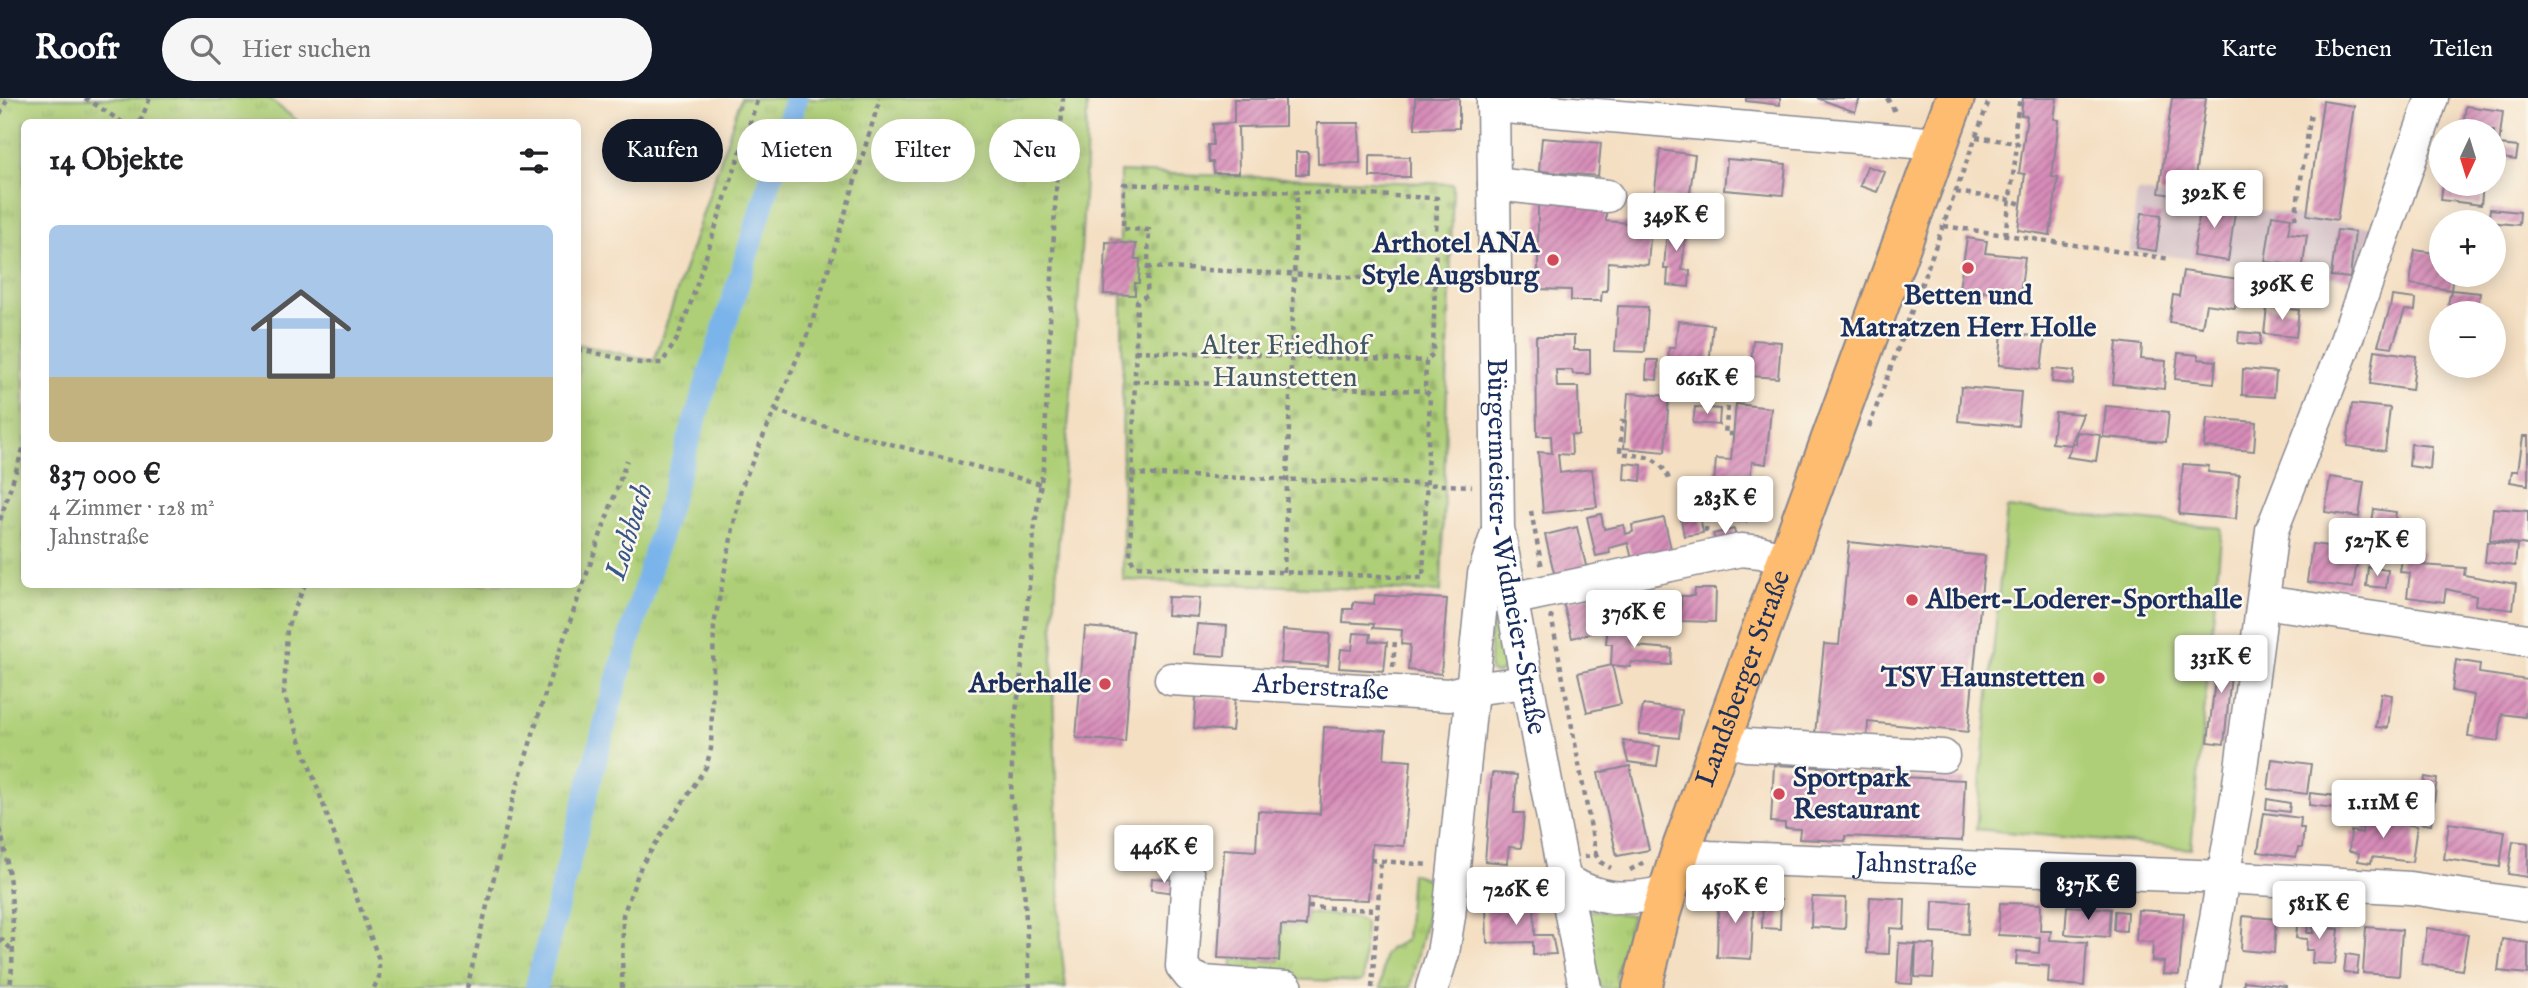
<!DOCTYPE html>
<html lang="de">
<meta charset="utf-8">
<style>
:root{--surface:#fff;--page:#f6f6f6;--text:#202124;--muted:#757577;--accent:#111827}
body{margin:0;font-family:"IM FELL English",serif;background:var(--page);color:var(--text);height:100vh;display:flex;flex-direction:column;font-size:26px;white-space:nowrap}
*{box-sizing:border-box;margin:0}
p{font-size:23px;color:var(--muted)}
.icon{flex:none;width:38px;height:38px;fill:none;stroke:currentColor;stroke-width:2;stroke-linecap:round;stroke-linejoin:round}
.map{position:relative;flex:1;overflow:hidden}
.drawer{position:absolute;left:21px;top:21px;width:560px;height:469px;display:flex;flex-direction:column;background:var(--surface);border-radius:10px;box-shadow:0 4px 18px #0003}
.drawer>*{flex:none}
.banner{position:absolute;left:602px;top:21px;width:665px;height:63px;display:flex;gap:14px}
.needle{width:46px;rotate:184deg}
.tools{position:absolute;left:2429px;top:21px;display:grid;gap:14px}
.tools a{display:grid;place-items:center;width:77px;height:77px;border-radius:50%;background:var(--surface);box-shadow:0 4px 18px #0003;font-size:35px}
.price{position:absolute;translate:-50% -60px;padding:0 16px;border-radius:7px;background:#fff;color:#222;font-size:23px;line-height:46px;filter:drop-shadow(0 2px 4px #0008)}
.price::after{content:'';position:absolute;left:50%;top:42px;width:21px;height:16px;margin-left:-10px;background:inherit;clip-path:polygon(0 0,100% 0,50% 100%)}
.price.current{background:var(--accent);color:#fff}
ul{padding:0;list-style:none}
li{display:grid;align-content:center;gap:14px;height:371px;padding:0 28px}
li span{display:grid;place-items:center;height:217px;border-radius:10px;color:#555}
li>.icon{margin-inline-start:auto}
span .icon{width:126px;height:126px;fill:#fffc;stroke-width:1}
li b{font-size:30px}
h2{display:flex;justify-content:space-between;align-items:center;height:84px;padding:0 28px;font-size:30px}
.chip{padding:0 24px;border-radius:32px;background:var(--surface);box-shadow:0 4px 18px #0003;font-size:24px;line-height:63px}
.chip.current{background:var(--accent);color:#fff}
header{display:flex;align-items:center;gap:42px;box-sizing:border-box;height:98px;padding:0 35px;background:var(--accent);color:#fff}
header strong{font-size:33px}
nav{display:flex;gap:38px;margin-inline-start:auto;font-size:24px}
.search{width:490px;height:63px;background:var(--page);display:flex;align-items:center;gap:18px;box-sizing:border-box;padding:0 24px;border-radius:38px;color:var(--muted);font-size:26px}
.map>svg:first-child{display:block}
</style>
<header>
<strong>Roofr</strong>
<div class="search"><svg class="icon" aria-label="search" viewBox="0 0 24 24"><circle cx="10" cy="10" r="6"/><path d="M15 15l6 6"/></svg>Hier suchen</div>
<nav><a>Karte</a><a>Ebenen</a><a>Teilen</a></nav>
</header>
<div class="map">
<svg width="2528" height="890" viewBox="0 0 2528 890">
<defs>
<pattern id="grass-tufts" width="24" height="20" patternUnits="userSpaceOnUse" patternTransform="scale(1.75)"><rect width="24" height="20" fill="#aecf77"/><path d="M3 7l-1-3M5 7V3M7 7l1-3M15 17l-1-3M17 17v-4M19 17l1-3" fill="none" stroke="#95b269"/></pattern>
<pattern id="cemetery-stones" width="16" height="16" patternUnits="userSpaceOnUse" patternTransform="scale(1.75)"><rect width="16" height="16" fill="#aecf77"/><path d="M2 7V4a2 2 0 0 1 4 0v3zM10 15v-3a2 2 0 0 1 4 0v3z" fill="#95b269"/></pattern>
<pattern id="building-hatch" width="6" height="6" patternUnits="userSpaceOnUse" patternTransform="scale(1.75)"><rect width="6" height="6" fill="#d78cb8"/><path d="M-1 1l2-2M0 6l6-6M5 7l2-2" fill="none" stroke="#ae7399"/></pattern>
</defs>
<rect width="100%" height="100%" fill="#fbf7ec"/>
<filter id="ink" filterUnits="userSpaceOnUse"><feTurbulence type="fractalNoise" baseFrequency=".0143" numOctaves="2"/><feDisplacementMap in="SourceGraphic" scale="14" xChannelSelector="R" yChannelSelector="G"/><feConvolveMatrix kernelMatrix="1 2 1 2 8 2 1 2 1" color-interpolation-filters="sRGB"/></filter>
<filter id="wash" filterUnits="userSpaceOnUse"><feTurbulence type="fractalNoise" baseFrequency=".00686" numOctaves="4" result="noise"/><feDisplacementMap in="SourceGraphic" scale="28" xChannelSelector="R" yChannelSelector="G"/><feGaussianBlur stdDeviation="1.57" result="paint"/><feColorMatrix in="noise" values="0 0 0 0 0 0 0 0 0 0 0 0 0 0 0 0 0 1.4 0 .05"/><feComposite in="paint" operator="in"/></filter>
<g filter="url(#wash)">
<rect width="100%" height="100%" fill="#f4dfc3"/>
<path fill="#d2bec4" d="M2137,93L2372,129L2355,182L2130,153Z"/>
<path fill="url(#grass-tufts)" stroke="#647f6a" stroke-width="2" d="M0,0H268L299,24H24V486H578V246L654,263L741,0H1087L1086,62L1078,209L1058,450L1052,559L1061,847L1066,890H0Z
M1497,525L1501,528L1508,566L1506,571L1496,576L1490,573V527Z
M1411,775L1428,781L1433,791L1410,890H1381L1384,858L1389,851L1406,842Z
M1590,812L1632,817L1616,878L1620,890H1600L1585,818Z
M1307,815L1356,819L1365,824L1363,882L1360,884L1232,879L1233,861L1279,863L1281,827L1306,828Z"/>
<path fill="url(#cemetery-stones)" stroke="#647f6a" stroke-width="2" d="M1120,74L1453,86L1441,494L1123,482L1122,197L1104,196L1106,144H1120Z"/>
<path fill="#aecf77" stroke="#647f6a" stroke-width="2" d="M2007,410L2222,430L2191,751L1976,731Z"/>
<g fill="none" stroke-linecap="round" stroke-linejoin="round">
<path stroke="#7ab4eb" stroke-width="23" d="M536,890L612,599L681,367L796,0"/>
</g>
<g id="blocks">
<path fill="url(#building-hatch)" d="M1415,0H1459V30L1415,31Z
M1746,0H1780V7L1746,3Z
M1817,0H1860L1855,14Z
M2023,0H2057L2054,21L2059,22L2052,79L2058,80L2050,137L2018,132L2025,76L2019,75L2027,18L2021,17Z
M2172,0H2206L2192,100L2159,95Z
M1234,1H1285V28L1238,29L1239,75H1214L1213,64H1209L1208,47H1213V26L1234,25Z
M2323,3L2354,8L2337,122L2307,117Z
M2466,8L2503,13L2499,47L2518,49L2516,62L2494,59V33H2462Z
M1317,25H1359L1360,65L1318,66Z
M1542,40L1601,45L1598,78L1539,73Z
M1660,52L1695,57L1689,102L1654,98Z
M1296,54H1308V76H1296Z
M1370,58L1410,59V79H1370Z
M1727,61L1786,66L1783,97L1724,92Z
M1867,68L1885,74L1877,94L1860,88Z
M2443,86H2483L2481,107L2441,102Z
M1538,100L1606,106V123L1651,127L1648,167L1608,164L1607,193H1602L1601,203H1571V192L1538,191Z
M2201,102L2236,107L2228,163L2193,158Z
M2490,111L2520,114L2519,127L2488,124Z
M2142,115L2161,117L2156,153L2137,150Z
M2272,117L2291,120L2288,135L2307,137L2302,174L2284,172V166L2265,164Z
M1668,119L1687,121L1682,172L1690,173L1689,189L1667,187L1668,171H1664Z
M2337,132L2355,134L2350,180L2331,178Z
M1967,140L1987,143L1985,155L2025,159L2020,197L1959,191Z
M1106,144L1136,146L1135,161H1140L1139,185H1135V197L1104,196Z
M2415,152L2441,156V177H2453L2451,192L2410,186Z
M2183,173L2239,181L2235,210L2206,206L2202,229L2169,224L2173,197L2179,198Z
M2451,192L2480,195L2478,210L2448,206Z
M2392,198L2416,201L2415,213L2405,212L2392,249L2378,247L2390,210Z
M1618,208L1648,209L1645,254L1615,253Z
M2267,209L2299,212L2296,239L2264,236Z
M1678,223L1713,227L1709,267L1668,264L1669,250H1675Z
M2239,234L2261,236L2260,247L2238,245Z
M2002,235L2045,239L2041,271L1999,267Z
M1536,238H1574V252H1590V276H1573L1572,272H1556L1557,289H1578L1579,337H1571L1572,357L1558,356L1560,375L1592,371L1597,409L1543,415L1538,354L1552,355L1551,338H1537Z
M1753,242L1781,244L1778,280L1750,278Z
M2117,244L2142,247L2141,261L2166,263L2164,291L2113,286Z
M2375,252L2416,258L2412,292L2370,286Z
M2178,255L2198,257V261L2216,263L2214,285L2175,281Z
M1647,262H1658L1657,282L1646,281Z
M2053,271L2074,273L2073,286L2052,284Z
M2243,271L2276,274L2274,299L2242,297Z
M1961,289L2021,294L2018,328L1958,323Z
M1628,295L1669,298L1665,354L1624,350Z
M1736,306L1771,310L1766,366L1752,364L1746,424L1711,421L1716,361L1731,362Z
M2352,306L2390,310L2385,353L2347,348Z
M2106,308L2169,314L2166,344L2103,339Z
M1695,309L1720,311L1719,327L1693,325Z
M2055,314L2083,316L2071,347L2052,345Z
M2207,320L2256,324L2254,353L2204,349Z
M2077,334L2100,337L2096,363L2067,359L2073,345L2076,346Z
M2523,338H2528V387L2510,384L2512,373H2518Z
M2411,346L2432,348L2430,371L2409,368Z
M1625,365L1642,367L1641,383L1624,381Z
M2183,366L2209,368L2208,374L2239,377L2236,421L2179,416Z
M2330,379L2364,384L2359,419L2325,414Z
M2493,410L2528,413V447L2490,442Z
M2374,411L2396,414L2393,434L2371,431Z
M1601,416L1604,431L1624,427L1626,436L1633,434L1632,427L1664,420L1671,451L1632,461L1628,445L1609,450L1610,455L1596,458L1587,419Z
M1700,418L1703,435L1684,438L1681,421Z
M1577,429L1587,472L1555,479L1545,437Z
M1734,431L1736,440L1716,445L1713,436Z
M1849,444L1985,458L1968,634L1868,624L1867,641L1815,636L1824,546L1839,547Z
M2487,444L2517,447L2515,468L2485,464Z
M2312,446L2359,452L2353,490L2307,484Z
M2403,450L2422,453L2421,467L2465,470L2464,477L2516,486L2513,512L2475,507L2476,498L2446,491L2444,504L2407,499L2410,475L2400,474Z
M2368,469L2388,472L2386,490L2366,488Z
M1695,491H1716L1715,524L1680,523L1681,498H1694Z
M1595,496L1604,532L1572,540L1563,504Z
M1375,497L1447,501L1441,576L1408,572L1410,547L1401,546L1402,532L1373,530L1374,526L1343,524L1344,511H1353V504L1374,506Z
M1168,499L1200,500L1198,519L1167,517Z
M1197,526L1227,528L1225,558L1194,556Z
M1608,527L1627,529V536H1636L1635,548L1672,551L1671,567L1631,564L1630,569L1611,567L1612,546H1606Z
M1085,529L1133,533L1125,644L1076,640Z
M1283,532L1330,536L1328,568L1281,565Z
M1354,535L1371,536L1370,543L1387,544L1384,573L1339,570L1341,551L1352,552Z
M2219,546L2234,548L2224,646L2208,644Z
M2456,562L2480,566L2479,575L2528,582L2525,619L2502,616L2499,643L2468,639L2474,597L2452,593Z
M1612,567L1621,606L1587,614L1578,575Z
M2381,595L2392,597L2388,630L2376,629Z
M1196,598L1235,601L1232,633L1194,630Z
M1643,607L1682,612L1679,640L1639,636Z
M1324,629L1386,633L1384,661L1411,663L1404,748L1372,746L1368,802L1308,800L1306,828L1281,827L1279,863L1218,860L1224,751L1256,753L1258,713L1320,716Z
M1623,643L1660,648L1657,668L1628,664Z
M2272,661L2311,666L2307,696L2268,691Z
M1774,667L1836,670V676L1965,682L1962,743L1845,738V743L1799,741L1800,731L1785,730V725L1771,724Z
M1630,668L1649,752L1617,758L1598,675Z
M1492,675L1517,677L1514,715H1524L1521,750L1509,749L1507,765L1485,763Z
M2425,679L2437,681L2431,727L2419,725Z
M2310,695L2337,698L2335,710L2309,707Z
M2267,701L2290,705L2289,714L2266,711Z
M2365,709L2378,711L2377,723L2417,728L2412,764L2372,759L2371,765L2358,763L2359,755L2349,753L2351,733L2362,735Z
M2264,715L2301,720L2300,730H2304L2302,750H2298L2296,759L2258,754Z
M2449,725L2505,733L2500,769L2444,761Z
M2513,743L2528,745V779L2508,776Z
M1152,780L1176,782L1175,795L1151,792Z
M1719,794L1754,796L1751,861L1717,859Z
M1812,799L1846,800L1845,831L1811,829Z
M1870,799L1905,801L1904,831L1890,830L1889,856L1867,855Z
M1763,801L1781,802L1780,831L1762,830Z
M1933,803L1970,804L1968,836L1932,834Z
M1534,804L1535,837H1552L1556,856L1533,857V844L1487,845L1486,806Z
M2000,805L2041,806L2040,833H2051L2050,842L2087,844L2084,888L2048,885L2049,868L2016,866L2017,853L2039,855L2040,839L1998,837Z
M2067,808L2111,811L2109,839L2065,836Z
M2138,812L2184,815L2179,877L2163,876L2164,864L2152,863L2153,844L2136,843Z
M2115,813L2127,814L2126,833L2114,832Z
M2298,817L2309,818L2307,835H2313V829L2339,831L2335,866L2312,865L2313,852H2306L2307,841L2296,840Z
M2243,818L2276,821L2274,855L2241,852Z
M2366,829L2402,832L2399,878L2363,875Z
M2427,830L2468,837L2462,872L2422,866Z
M2502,841L2528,845V876L2498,873Z
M1899,845L1915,846L1912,886L1897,885Z
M1916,846L1935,847L1933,880L1915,879Z
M2346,856L2359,858L2357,876L2344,875Z
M2244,883L2286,888V890H2243Z"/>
</g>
</g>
<g filter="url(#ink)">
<use href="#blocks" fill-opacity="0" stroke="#888790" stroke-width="2"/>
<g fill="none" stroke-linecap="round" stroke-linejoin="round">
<g stroke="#888790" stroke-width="35">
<g id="minor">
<path id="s1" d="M1493,0L1498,430L1585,890"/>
<path d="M1493,8L1938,46"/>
<path d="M1494,86L1607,98"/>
<path d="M1511,501L1741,452L1761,454L1786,462"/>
<path d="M2263,504L2528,542"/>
<path id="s2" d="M1171,581L1449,597L1472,591L1527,584"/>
<path d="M1722,642L1747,647L1943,658"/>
<path id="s3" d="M1681,752L1708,759L2224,779L2410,790L2528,807"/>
<path d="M1188,778L1182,868L1190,878L1203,884L1287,890"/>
<path d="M1563,781C1601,803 1625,803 1667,794"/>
<path d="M1432,890L1443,855L1449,818L1484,476L1497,435"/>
<path d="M2204,890L2238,693L2272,432L2342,254L2432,0"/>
</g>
</g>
<g stroke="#888790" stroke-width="42">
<g id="major">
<path id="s4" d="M1642,890L1661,815L1681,752L1955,0"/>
</g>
</g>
<path stroke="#888790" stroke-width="4.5" stroke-dasharray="5 5" stroke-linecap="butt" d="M85,0L122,24
M1887,0L1897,17
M0,16L8,0
M140,24L150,0
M1976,39L2017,45L2022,49
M1124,86L1437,100L1433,256L1426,263L1425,293L1430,297L1423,480L1135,468L1130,459L1137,203L1147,197L1149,132L1123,131Z
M1956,94L2010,102L2021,106
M2295,121L2311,15
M1944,128L2171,161
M2005,137L2017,48L2015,30L2020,0
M1147,169L1469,185
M578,251L640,265H662L677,241L689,210L758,0
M1135,253L1426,263
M1134,283L1425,293
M1729,299L1725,336H1733
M775,312L808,324L1041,386
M1626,323H1622L1620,355C1644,359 1658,356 1669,381
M1869,329L1990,0
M1131,376L1472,388
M1531,413L1542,470
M0,422L24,348
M1706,434L1708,392L1714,393
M1284,474L1297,94
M305,486L287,530L284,597L379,862V879L374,890
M1551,517L1596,757
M1393,569L1395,542
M0,731C13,784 16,836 10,890
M1584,759L1596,757L1600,764L1611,770
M1371,762L1429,767
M1630,772L1646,763
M1308,809L1377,812
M0,840L14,854
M467,890L512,705L549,583L627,362
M622,890L623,817L641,768L706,669L711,651L714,527L741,390L811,228L880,0
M1030,890L1022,755L1011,699L1013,636L1021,577L1034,434L1044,363L1055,109L1063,0
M1372,890L1381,763"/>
<use href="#minor" stroke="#fff" stroke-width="32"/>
<use href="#major" stroke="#fdbc6f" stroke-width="38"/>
</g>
</g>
<g fill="#d1495b" stroke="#fbf7ec" stroke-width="2.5">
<circle cx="1553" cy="162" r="7"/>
<circle cx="1968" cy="170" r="7"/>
<circle cx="1912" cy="502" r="7"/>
<circle cx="2099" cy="580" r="7"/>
<circle cx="1105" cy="586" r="7"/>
<circle cx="1779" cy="696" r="7"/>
</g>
<g text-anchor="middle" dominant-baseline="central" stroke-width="5" stroke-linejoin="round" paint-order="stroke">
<g font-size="28" font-weight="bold" fill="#1b2f5e" stroke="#fbf7ec" text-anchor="end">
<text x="1539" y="146">Arthotel ANA<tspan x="1539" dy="32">Style Augsburg</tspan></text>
<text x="1968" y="198" text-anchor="middle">Betten und<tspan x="1968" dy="32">Matratzen Herr Holle</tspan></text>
<text x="1926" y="502" text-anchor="start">Albert-Loderer-Sporthalle</text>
<text x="2085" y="580">TSV Haunstetten</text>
<text x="1091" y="586">Arberhalle</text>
<text x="1793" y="680" text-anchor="start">Sportpark<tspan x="1793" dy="32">Restaurant</tspan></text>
</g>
<g font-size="28" fill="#405764" stroke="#fbf7ec">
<text x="1285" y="248">Alter Friedhof<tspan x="1285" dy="32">Haunstetten</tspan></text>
</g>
<g font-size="28" fill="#1b2f5e" stroke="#fbf7ec">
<text stroke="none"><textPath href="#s1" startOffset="450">Bürgermeister-Widmeier-Straße</textPath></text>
<text stroke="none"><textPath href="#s4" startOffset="326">Landsberger Straße</textPath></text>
<text stroke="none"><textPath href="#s2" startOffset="150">Arberstraße</textPath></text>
<text stroke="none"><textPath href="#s3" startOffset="236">Jahnstraße</textPath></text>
</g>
<g font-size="30" font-style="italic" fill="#385788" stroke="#fbf7ec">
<text transform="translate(630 434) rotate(-73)">Lochbach</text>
</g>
</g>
</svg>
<div class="tools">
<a><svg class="needle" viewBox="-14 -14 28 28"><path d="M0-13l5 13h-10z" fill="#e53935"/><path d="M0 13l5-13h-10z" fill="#757577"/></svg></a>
<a>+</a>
<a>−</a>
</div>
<b class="price" style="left:2214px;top:132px">392K €</b>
<b class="price" style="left:1676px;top:155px">349K €</b>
<b class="price" style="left:2282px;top:224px">396K €</b>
<b class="price" style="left:1707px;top:318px">661K €</b>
<b class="price" style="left:1725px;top:438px">283K €</b>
<b class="price" style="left:2377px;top:480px">527K €</b>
<b class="price" style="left:1634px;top:552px">376K €</b>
<b class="price" style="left:2221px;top:597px">331K €</b>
<b class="price" style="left:2383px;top:742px">1.11M €</b>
<b class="price" style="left:1164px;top:787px">446K €</b>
<b class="price current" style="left:2088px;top:824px">837K €</b>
<b class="price" style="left:1735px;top:827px">450K €</b>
<b class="price" style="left:1516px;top:829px">726K €</b>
<b class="price" style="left:2319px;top:843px">581K €</b>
<div class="banner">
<a class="chip current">Kaufen</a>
<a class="chip">Mieten</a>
<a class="chip">Filter</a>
<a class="chip">Neu</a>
</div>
<section class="drawer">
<h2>14 Objekte<svg class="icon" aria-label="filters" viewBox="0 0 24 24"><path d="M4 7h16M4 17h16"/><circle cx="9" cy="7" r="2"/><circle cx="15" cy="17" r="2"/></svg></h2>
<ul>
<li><span style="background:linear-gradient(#a9c7e8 70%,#c2b280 0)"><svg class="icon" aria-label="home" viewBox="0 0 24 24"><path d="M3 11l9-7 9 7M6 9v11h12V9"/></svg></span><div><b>837 000 €</b><p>4 Zimmer · 128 m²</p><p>Jahnstraße</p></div></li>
</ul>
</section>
</div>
